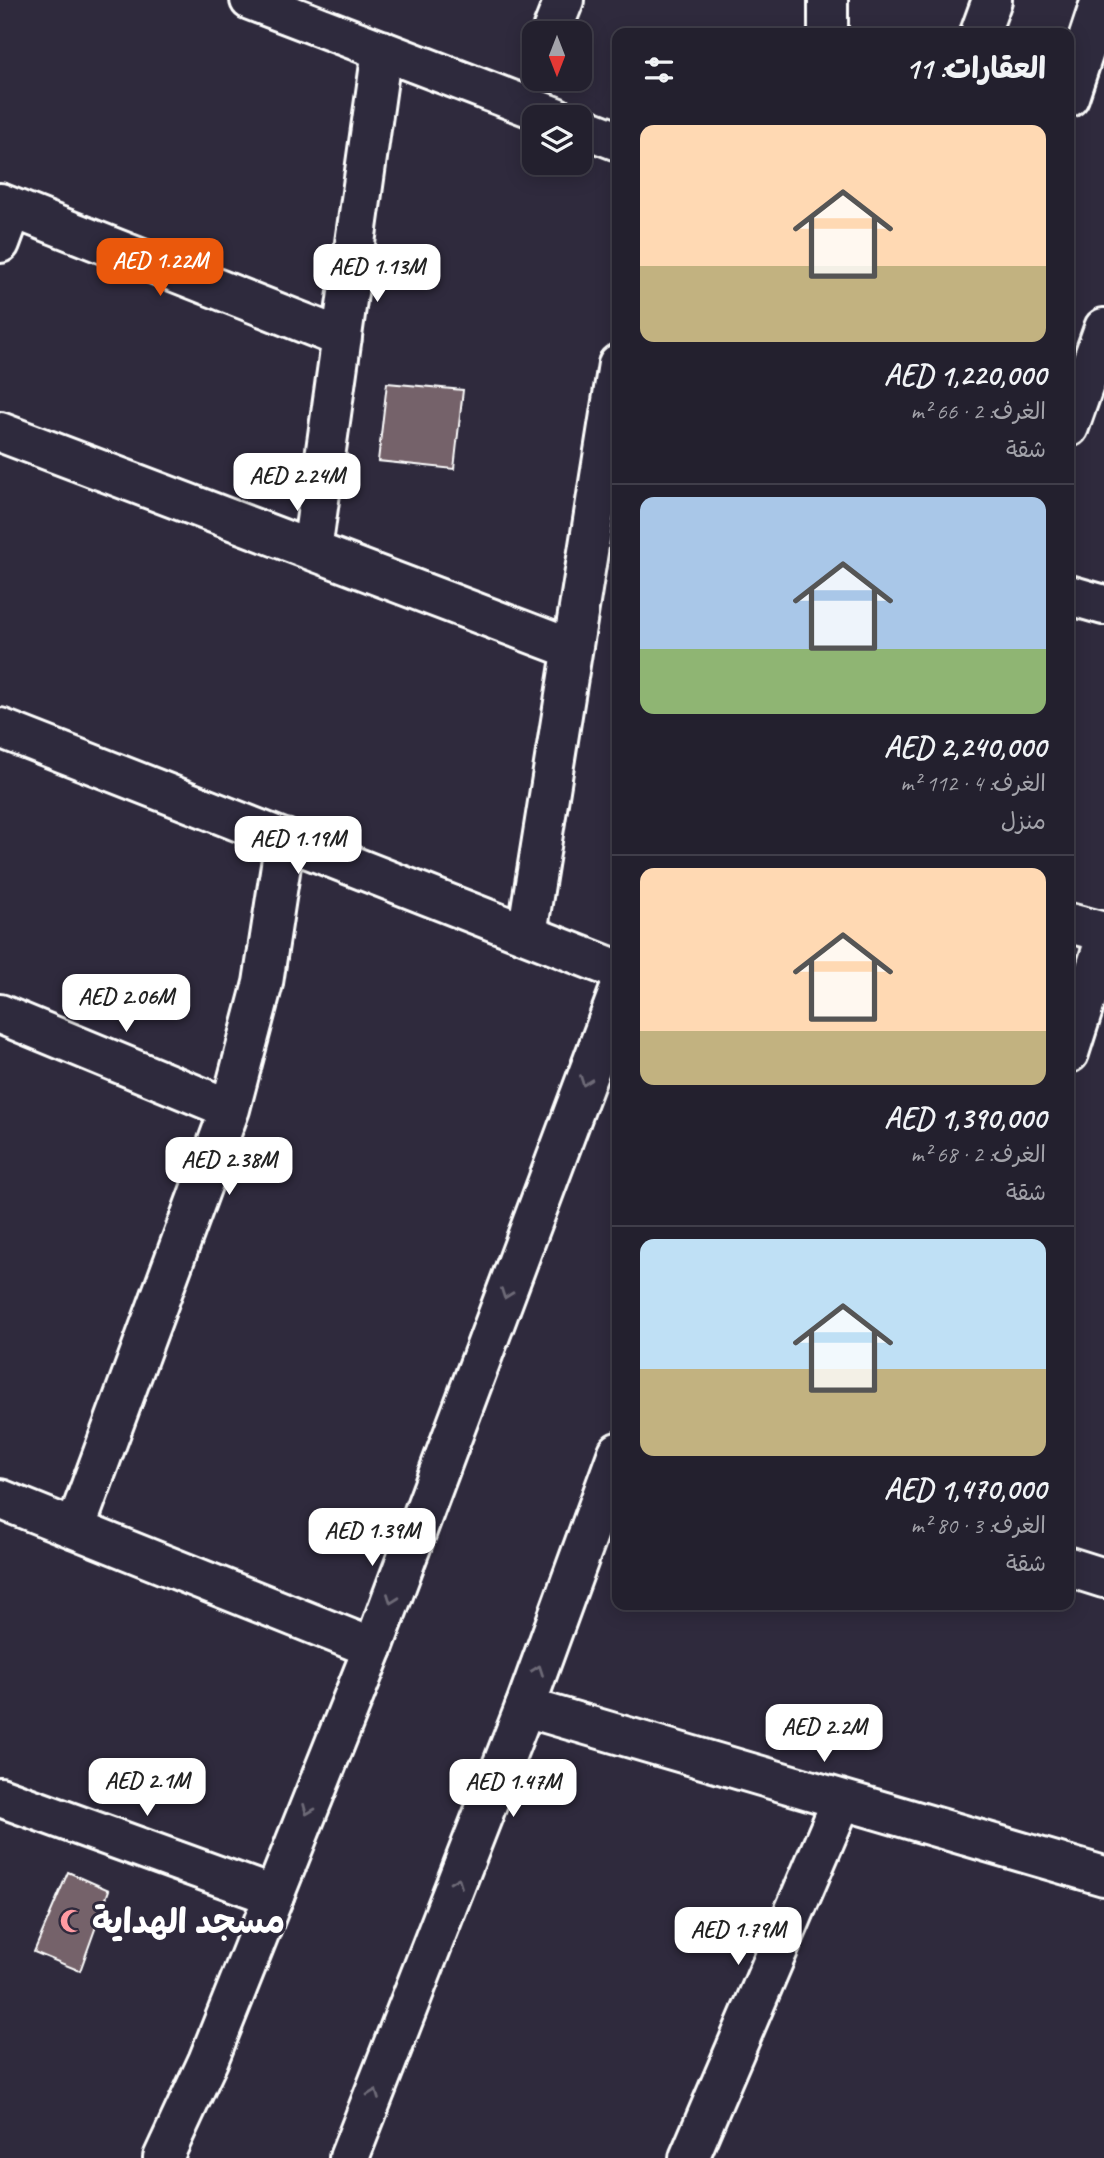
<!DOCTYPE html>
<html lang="ar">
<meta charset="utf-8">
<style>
:root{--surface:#23202e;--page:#2b2836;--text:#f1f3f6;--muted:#a3a3aa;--line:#403e4a;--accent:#ea580c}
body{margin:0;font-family:Caveat,"Playpen Sans Arabic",sans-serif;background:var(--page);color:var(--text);direction:rtl;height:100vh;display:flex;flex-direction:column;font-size:26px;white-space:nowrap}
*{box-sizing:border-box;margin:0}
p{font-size:23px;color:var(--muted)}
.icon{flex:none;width:38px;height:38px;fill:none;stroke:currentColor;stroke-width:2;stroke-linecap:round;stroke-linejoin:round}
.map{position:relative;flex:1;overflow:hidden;direction:ltr}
.drawer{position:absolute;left:612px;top:28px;width:462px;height:1582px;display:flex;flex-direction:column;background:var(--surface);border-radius:14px;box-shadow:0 4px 18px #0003,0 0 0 2px var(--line);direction:rtl}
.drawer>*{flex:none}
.needle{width:46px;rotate:180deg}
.tools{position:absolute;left:522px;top:21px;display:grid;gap:14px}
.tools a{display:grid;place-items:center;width:70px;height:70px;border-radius:14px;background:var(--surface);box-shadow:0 4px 18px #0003,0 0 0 2px var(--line);font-size:35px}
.price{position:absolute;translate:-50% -60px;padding:0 16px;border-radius:14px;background:#fff;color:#222;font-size:23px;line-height:46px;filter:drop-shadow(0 2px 4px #0008)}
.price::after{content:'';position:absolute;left:50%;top:42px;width:21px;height:16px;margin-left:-10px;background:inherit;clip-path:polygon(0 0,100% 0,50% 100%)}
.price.on{background:var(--accent);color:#fff}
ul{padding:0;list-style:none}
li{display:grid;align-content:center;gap:14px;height:371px;padding:0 28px}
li+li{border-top:2px solid var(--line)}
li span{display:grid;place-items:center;height:217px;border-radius:14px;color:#555}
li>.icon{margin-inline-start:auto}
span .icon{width:126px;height:126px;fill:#fffc;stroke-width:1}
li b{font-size:30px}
h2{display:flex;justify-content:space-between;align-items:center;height:84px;padding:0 28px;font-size:30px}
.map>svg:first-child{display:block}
</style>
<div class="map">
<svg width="1104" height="2158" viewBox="0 0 1104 2158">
<rect width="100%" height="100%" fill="#2f2a3d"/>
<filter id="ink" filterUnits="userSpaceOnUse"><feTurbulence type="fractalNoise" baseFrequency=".0143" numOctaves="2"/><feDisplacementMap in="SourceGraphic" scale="14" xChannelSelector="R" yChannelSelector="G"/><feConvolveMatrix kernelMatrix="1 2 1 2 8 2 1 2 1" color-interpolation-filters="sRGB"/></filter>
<g filter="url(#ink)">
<path fill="#75626a" stroke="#fff" stroke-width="2" d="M387,383L463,390L454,469L378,461Z
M68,1872L109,1890L80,1971L34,1952Z"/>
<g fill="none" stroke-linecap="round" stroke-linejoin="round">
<g stroke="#fff" stroke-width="44">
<path id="street" d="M250,0L556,117
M551,33L564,0
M828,33V0
M579,126L618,141
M0,203L342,338
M0,243L13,208
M1069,427L1104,328
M0,432L572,649
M312,550L382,50
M0,728L618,970
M1069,923L1104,932
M527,934L618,364
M0,1014L230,1109
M1069,1053L1104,943
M0,1499L373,1648
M75,1529L230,1109L263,983L285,839
M1069,1567L1104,1578
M525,1707L1104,1876
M0,1797L274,1896
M689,2158L842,1800"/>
</g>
<g stroke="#fff" stroke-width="44">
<path id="secondary" d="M980,33L992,0
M1069,97L1101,0
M1069,595L1104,605
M163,2158L208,2061L373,1648L618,994
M349,2158L525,1707L618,1452"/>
</g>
<use href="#street" stroke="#2f2a3d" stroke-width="38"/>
<use href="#secondary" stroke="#2f2a3d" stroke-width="38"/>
</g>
<defs><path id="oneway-chevron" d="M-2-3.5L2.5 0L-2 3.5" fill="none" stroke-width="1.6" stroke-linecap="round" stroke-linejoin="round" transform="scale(1.75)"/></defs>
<g stroke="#6d6a77">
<use href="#oneway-chevron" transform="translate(585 1081) rotate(110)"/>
<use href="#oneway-chevron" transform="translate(506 1294) rotate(110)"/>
<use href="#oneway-chevron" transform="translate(392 1599) rotate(110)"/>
<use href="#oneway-chevron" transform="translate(538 1670) rotate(-70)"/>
<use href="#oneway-chevron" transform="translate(308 1810) rotate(112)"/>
<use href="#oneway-chevron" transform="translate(457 1882) rotate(-69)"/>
<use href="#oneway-chevron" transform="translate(374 2094) rotate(-69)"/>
</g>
</g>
<defs>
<g id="mosque-bare" transform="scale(1.89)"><path d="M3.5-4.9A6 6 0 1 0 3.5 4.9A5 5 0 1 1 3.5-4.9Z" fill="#ff9aa2" stroke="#2f2a3d" stroke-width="2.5" paint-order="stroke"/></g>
</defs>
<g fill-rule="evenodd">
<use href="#mosque-bare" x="72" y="1921"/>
</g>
<g text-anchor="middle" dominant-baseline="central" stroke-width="6" stroke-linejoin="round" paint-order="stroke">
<g font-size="35" font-weight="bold" fill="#fff" stroke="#2f2a3d" text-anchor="start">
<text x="92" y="1921">مسجد الهداية</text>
</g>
</g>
</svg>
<div class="tools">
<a><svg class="needle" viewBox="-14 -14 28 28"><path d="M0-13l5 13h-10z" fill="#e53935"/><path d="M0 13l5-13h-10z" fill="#a3a3aa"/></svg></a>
<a><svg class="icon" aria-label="layers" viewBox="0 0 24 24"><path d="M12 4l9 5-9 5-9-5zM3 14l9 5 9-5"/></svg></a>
</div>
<b class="price on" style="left:160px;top:298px">AED 1.22M</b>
<b class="price" style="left:377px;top:304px">AED 1.13M</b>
<b class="price" style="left:297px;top:513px">AED 2.24M</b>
<b class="price" style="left:298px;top:876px">AED 1.19M</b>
<b class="price" style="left:126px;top:1034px">AED 2.06M</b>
<b class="price" style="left:229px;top:1197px">AED 2.38M</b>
<b class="price" style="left:372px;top:1568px">AED 1.39M</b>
<b class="price" style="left:824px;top:1764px">AED 2.2M</b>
<b class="price" style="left:147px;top:1818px">AED 2.1M</b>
<b class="price" style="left:513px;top:1819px">AED 1.47M</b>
<b class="price" style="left:738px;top:1967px">AED 1.79M</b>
<section class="drawer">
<h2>العقارات: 11<svg class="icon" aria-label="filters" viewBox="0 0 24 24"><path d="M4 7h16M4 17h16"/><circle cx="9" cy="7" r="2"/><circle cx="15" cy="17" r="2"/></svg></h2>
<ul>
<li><span style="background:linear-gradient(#ffd9b3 65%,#c2b280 0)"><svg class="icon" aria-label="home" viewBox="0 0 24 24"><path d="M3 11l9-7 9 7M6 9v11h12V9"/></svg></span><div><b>AED 1,220,000</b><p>الغرف: 2 · 66 m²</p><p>شقة</p></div></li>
<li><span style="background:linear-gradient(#a9c7e8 70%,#8fb573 0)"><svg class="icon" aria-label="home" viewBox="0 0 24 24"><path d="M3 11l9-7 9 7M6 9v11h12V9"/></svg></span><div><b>AED 2,240,000</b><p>الغرف: 4 · 112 m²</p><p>منزل</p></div></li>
<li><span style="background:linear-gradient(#ffd9b3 75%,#c2b280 0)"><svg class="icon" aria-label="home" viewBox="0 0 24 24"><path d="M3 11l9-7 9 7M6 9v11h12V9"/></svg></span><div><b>AED 1,390,000</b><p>الغرف: 2 · 68 m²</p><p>شقة</p></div></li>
<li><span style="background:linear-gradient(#bfe0f5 60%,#c2b280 0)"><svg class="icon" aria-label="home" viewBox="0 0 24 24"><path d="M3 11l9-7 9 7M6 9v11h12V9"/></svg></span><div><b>AED 1,470,000</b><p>الغرف: 3 · 80 m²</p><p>شقة</p></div></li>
</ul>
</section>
</div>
